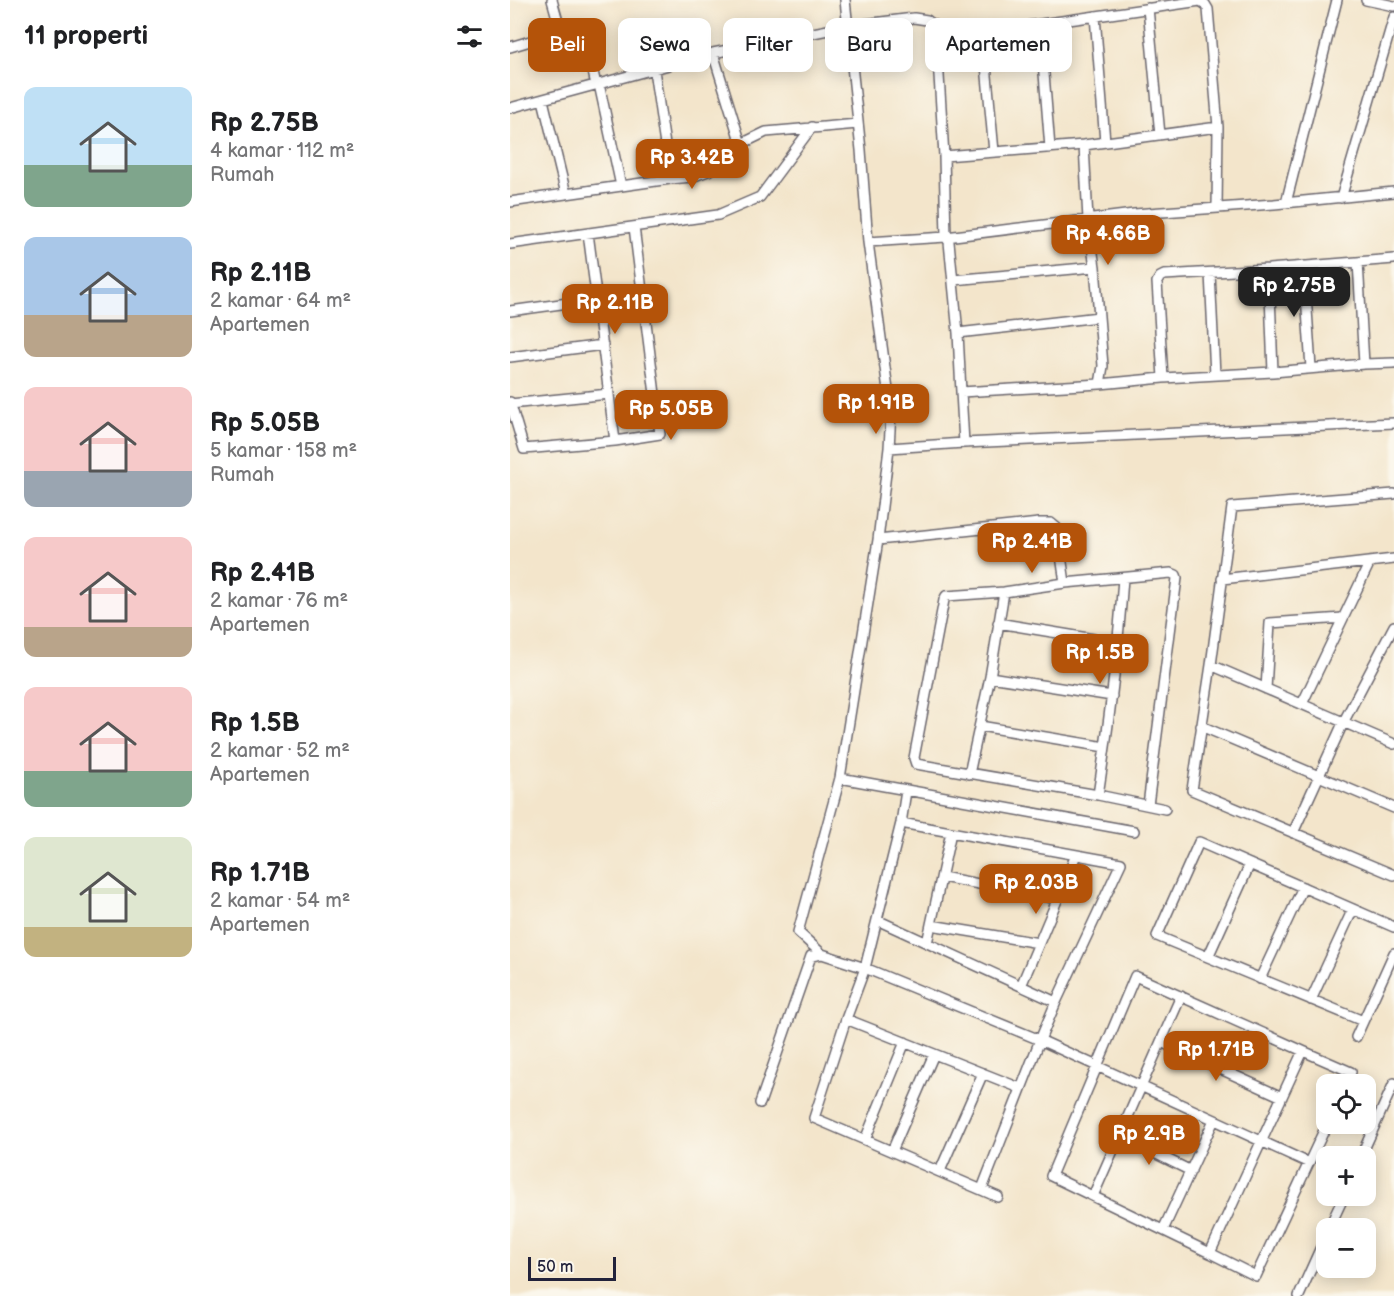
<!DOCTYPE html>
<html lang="id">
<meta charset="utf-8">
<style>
:root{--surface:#fff;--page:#f6f6f6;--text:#202124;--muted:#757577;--accent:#b45309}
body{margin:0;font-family:"Balsamiq Sans",sans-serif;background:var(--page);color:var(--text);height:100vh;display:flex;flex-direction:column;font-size:22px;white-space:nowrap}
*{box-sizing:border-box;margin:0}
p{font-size:20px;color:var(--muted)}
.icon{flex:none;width:33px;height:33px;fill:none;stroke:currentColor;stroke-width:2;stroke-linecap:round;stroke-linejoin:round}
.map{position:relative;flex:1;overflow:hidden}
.sheet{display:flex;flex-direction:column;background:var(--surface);width:510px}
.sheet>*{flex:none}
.hud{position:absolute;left:18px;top:18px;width:570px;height:54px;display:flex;gap:12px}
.tools{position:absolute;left:806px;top:1074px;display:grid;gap:12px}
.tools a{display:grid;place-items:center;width:60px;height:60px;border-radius:12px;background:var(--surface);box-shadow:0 3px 15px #0003;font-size:30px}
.scale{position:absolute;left:18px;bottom:15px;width:88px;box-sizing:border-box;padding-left:6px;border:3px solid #22223b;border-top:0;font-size:16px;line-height:21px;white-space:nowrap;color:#22223b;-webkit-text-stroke:4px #fbf7ec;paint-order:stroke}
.price{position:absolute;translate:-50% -51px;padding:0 14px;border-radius:12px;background:var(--accent);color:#fff;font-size:20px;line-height:39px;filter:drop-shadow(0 2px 3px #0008)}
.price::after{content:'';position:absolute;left:50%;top:36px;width:18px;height:14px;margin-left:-9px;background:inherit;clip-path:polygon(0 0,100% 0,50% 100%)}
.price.on{background:#222;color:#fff}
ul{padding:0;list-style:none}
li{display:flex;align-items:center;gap:18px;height:150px;padding:0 24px}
li span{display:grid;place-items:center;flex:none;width:168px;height:120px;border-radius:12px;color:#555}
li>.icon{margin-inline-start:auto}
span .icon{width:72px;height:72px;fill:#fffc;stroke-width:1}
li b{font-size:26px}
h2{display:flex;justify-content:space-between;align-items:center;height:72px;padding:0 24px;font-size:26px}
.pill{padding:0 21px;border-radius:12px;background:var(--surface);box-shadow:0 3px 15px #0003;font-size:21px;line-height:54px}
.pill.on{background:var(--accent);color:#fff}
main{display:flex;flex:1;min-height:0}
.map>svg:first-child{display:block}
</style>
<main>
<section class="sheet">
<h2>11 properti<svg class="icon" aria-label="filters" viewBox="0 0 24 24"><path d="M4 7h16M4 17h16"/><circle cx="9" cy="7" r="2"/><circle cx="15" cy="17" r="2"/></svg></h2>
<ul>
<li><span style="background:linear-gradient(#bfe0f5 65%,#7fa58c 0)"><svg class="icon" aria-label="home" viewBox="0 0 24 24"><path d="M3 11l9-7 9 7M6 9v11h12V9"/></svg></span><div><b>Rp 2.75B</b><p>4 kamar · 112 m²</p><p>Rumah</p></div></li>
<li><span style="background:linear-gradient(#a9c7e8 65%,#b9a48a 0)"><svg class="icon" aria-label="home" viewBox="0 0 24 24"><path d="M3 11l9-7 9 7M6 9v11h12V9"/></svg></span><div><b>Rp 2.11B</b><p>2 kamar · 64 m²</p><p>Apartemen</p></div></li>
<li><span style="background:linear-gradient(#f6c9c9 70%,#9aa5b1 0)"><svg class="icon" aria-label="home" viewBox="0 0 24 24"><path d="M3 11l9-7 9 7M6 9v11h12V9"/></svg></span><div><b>Rp 5.05B</b><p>5 kamar · 158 m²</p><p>Rumah</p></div></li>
<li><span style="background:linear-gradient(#f6c9c9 75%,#b9a48a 0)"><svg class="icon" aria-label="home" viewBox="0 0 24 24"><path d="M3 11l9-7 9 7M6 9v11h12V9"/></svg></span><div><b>Rp 2.41B</b><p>2 kamar · 76 m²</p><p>Apartemen</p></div></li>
<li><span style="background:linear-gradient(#f6c9c9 70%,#7fa58c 0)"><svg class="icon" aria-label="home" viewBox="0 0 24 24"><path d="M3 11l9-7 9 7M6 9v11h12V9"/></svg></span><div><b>Rp 1.5B</b><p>2 kamar · 52 m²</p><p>Apartemen</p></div></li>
<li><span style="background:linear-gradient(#dfe7d0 75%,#c2b280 0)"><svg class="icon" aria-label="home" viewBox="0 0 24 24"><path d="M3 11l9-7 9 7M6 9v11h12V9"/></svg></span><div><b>Rp 1.71B</b><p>2 kamar · 54 m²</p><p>Apartemen</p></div></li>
</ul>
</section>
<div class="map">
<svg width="884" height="1296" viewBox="0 0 884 1296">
<rect width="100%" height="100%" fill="#fbf7ec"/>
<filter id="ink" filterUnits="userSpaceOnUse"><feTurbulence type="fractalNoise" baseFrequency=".0167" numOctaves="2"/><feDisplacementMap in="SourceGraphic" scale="12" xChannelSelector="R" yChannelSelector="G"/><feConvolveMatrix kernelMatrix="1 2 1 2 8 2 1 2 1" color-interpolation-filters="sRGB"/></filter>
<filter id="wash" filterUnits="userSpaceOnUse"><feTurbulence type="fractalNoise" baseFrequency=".008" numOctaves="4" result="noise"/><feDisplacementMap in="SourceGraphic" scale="24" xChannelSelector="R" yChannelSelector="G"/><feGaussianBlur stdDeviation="1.35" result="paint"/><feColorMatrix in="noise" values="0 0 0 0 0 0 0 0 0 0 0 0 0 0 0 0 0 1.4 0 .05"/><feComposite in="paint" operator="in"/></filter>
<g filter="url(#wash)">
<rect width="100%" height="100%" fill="#f3e5cb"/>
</g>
<g filter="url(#ink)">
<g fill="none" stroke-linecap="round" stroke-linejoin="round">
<g stroke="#6b666d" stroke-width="12">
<path id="street" d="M42,0L51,32
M856,0L884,6
M638,8L650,135
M585,16L595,142
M530,24L540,148
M473,32L484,152
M427,39L690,1L695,4L698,9L708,127L707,208
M0,47L57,30C65,29 69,30 75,36L86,85
M203,53L231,144
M144,70L160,179
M89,84L111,186
M33,100L56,194
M0,108L203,53L338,26L404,18L417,20L426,27L434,156L436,237L439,242L448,333L451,392L454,443L379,448
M574,145L578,220L585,267L593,366L590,384
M434,156L574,145L708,127
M831,198L884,17
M0,202L160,179L182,177L198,171L212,161L225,147L256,132L348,124
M776,203L827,0
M78,233L105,441
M358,242L436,237L624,214L764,204L884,192
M0,244L208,215L250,197L302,127
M848,262L854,364
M794,266L801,368
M759,269L763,372
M700,273L705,375
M443,280L585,267
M0,311L87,299
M448,333L589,317
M0,357L93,345
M653,378L647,282L650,277L654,275L759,269L884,259
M451,392L590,384L653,378L763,372L854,364L884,363
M0,402L14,449L105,441L150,434L124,227
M0,404L99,394
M454,443L884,423
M884,494L722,507L701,665L682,790L884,875
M368,540L529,523H541L547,528L555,583
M712,579L884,559
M488,623L608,643
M701,665L884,744
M480,677L602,696
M756,689L760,623L833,618
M792,704L860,562
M470,726L595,747
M691,726L884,808
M459,774L480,677L494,592
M330,778L624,831
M396,791L391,823L355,968L530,1040L472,1189
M588,795C599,723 608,651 613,578
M638,805L667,578L666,575L661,573L555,583L494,592L436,596L434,600L404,758L406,764L588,795L655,809
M391,823L611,863L546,1002
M783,833L834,721L884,626
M432,877L548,899
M367,920L546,1002L530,1040L799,1163
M421,925L529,943
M417,943L441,832
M312,954L288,932L330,778L368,540L379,448L381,412L358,242L351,150L335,0
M698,957L740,864
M625,976L793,1051L700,1253L541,1176Z
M750,979L793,887
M511,986L566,855
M801,1000L843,909
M336,1019L510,1088
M853,1021L647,936L689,842L884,927
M846,1037L884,953
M651,1042L772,1097
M793,1051L841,1072L835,1084
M250,1103L301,956L312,954L355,968L336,1019L304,1118L488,1197
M610,1136L681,1171
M355,1140L395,1042
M382,1151L424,1054
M851,1156L884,1083
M430,1171L473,1073
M583,1196L671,996
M819,1228L834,1196
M653,1230L704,1120
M700,1253L746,1276L817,1124
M789,1296L816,1236"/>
</g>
<use href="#street" stroke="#fff" stroke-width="9"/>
</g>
</g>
</svg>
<div class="tools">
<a><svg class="icon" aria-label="locate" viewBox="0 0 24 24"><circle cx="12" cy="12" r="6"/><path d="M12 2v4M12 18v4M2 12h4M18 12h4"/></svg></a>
<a>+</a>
<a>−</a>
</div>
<div class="scale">50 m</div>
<b class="price" style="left:182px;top:190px">Rp 3.42B</b>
<b class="price" style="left:598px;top:266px">Rp 4.66B</b>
<b class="price on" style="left:784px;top:318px">Rp 2.75B</b>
<b class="price" style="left:105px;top:335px">Rp 2.11B</b>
<b class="price" style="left:366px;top:435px">Rp 1.91B</b>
<b class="price" style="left:161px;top:441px">Rp 5.05B</b>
<b class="price" style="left:522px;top:574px">Rp 2.41B</b>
<b class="price" style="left:590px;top:685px">Rp 1.5B</b>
<b class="price" style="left:526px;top:915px">Rp 2.03B</b>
<b class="price" style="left:706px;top:1082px">Rp 1.71B</b>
<b class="price" style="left:639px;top:1166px">Rp 2.9B</b>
<div class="hud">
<a class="pill on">Beli</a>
<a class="pill">Sewa</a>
<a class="pill">Filter</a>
<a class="pill">Baru</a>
<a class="pill">Apartemen</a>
</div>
</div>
</main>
